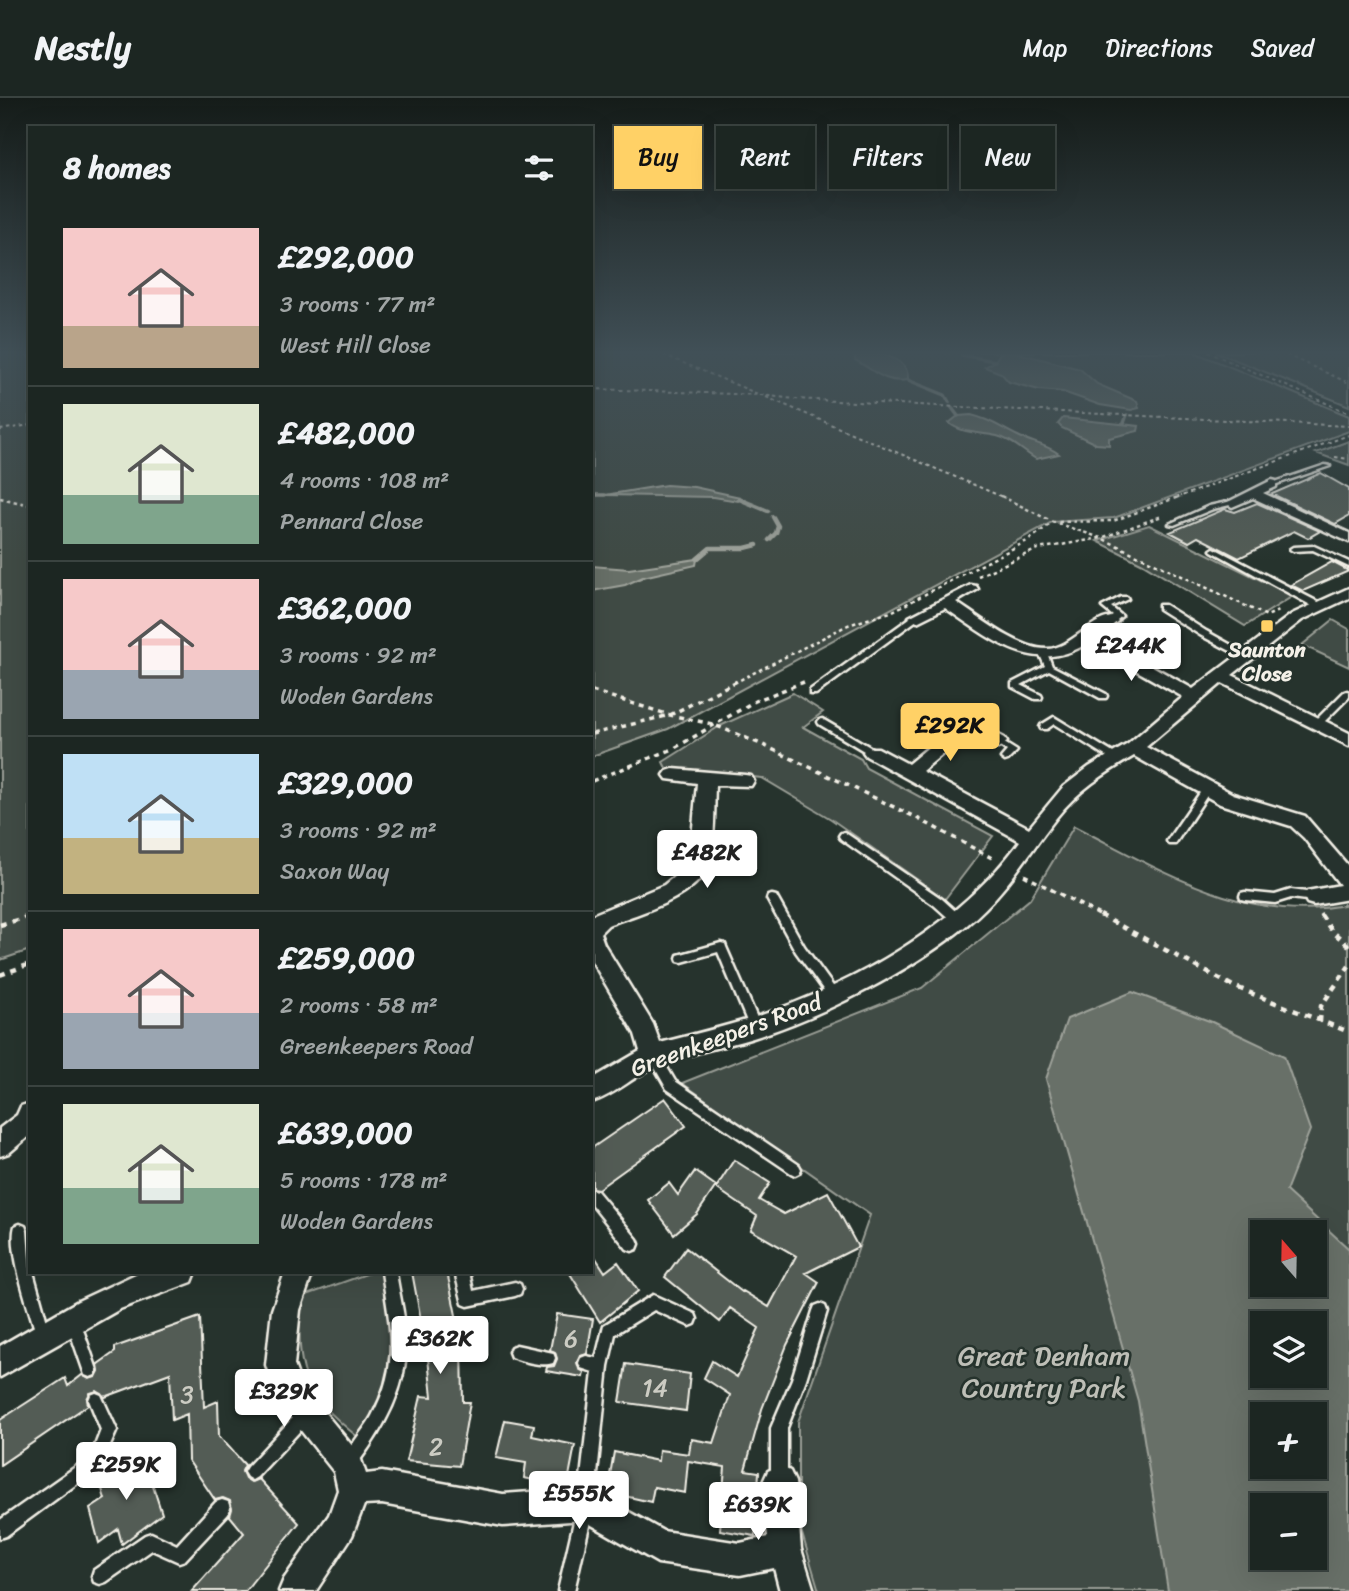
<!DOCTYPE html>
<meta charset="utf-8">
<style>
:root{--surface:#1c2622;--page:#252e2a;--text:#f1f3f6;--muted:#a0a5a5;--line:#3a4340;--accent:#ffd166}
body{margin:0;font-family:Sriracha,sans-serif;background:var(--page);color:var(--text);height:100vh;display:flex;flex-direction:column;font-size:26px;white-space:nowrap}
*{box-sizing:border-box;margin:0}
p{font-size:23px;color:var(--muted)}
.icon{flex:none;width:38px;height:38px;fill:none;stroke:currentColor;stroke-width:2;stroke-linecap:round;stroke-linejoin:round}
.map{position:relative;flex:1;overflow:hidden}
.details{position:absolute;left:28px;top:28px;width:565px;height:1148px;display:flex;flex-direction:column;background:var(--surface);border-radius:0px;box-shadow:0 7px 28px #0002,0 0 0 2px var(--line)}
.details>*{flex:none}
.banner{position:absolute;left:614px;top:28px;width:628px;height:63px;display:flex;gap:14px}
.needle{width:46px;rotate:340deg}
.tools{position:absolute;left:1250px;top:1122px;display:grid;gap:14px}
.tools a{display:grid;place-items:center;width:77px;height:77px;border-radius:0px;background:var(--surface);box-shadow:0 7px 28px #0002,0 0 0 2px var(--line);font-size:35px}
.price{position:absolute;translate:-50% -60px;padding:0 16px;border-radius:7px;background:#fff;color:#222;font-size:23px;line-height:46px;filter:drop-shadow(0 2px 4px #0008)}
.price::after{content:'';position:absolute;left:50%;top:42px;width:21px;height:16px;margin-left:-10px;background:inherit;clip-path:polygon(0 0,100% 0,50% 100%)}
.price.selected{background:var(--accent);color:#111}
ul{padding:0;list-style:none}
li{display:flex;align-items:center;gap:21px;height:175px;padding:0 35px}
li+li{border-top:2px solid var(--line)}
li span{display:grid;place-items:center;flex:none;width:196px;height:140px;border-radius:0px;color:#555}
li>.icon{margin-inline-start:auto}
span .icon{width:84px;height:84px;fill:#fffc;stroke-width:1}
li b{font-size:30px}
h2{display:flex;justify-content:space-between;align-items:center;height:84px;padding:0 35px;font-size:30px}
.chip{padding:0 24px;border-radius:0px;background:var(--surface);box-shadow:0 7px 28px #0002,0 0 0 2px var(--line);font-size:24px;line-height:63px}
.chip.selected{background:var(--accent);color:#111}
header{display:flex;align-items:center;gap:42px;box-sizing:border-box;height:98px;padding:0 35px;background:var(--surface);border-bottom:2px solid var(--line)}
header strong{font-size:33px}
nav{display:flex;gap:38px;margin-inline-start:auto;font-size:24px}
.map>svg:first-child{display:block}
</style>
<header>
<strong>Nestly</strong>
<nav><a>Map</a><a>Directions</a><a>Saved</a></nav>
</header>
<div class="map">
<svg width="1349" height="1493" viewBox="0 0 1349 1493">
<rect width="100%" height="100%" fill="#26332d"/>
<filter id="ink" filterUnits="userSpaceOnUse"><feTurbulence type="fractalNoise" baseFrequency=".0143" numOctaves="2"/><feDisplacementMap in="SourceGraphic" scale="14" xChannelSelector="R" yChannelSelector="G"/><feConvolveMatrix kernelMatrix="1 2 1 2 8 2 1 2 1" color-interpolation-filters="sRGB"/></filter>
<g filter="url(#ink)">
<path fill="#414b45" stroke="#9a9e96" stroke-width="2" fill-rule="evenodd" d="M0,254H26L30,261V852L0,862Z
M592,254H1194L1349,318V333L1114,420L1052,424L668,631L592,658Z
M1216,254H1349V308Z
M1349,343V367L1316,355Z
M1149,427L1293,498L1245,528L1143,466L1097,443Z
M1333,522L1349,531V569L1302,547Z
M793,595L823,614L803,629L861,661L866,670L993,738L945,801L831,721L762,680L666,670L663,664L720,628Z
M1074,728C1161,772 1247,828 1349,806V1493H819L798,1422V1324L870,1117L682,985L922,890L1030,801ZM1262,1134H1314V1186H1262ZM1262,1225H1314V1278H1262ZM1262,1316H1314V1368H1262ZM1262,1407H1314V1460H1262Z
M372,1174H384L395,1253L384,1293L359,1340C301,1294 296,1271 301,1199Z"/>
<path fill="#676f68" stroke="#9fa39b" stroke-width="2" fill-rule="evenodd" d="M855,254C873,254 910,257 908,282C884,286 874,272 855,262Z
M1014,254L1080,271L1097,286L1137,303L1139,310L1131,312L1100,307L1063,294L1039,292L1009,284L1001,275L985,269L995,263L1000,255Z
M971,317C990,321 1001,330 1018,338C1032,345 1046,346 1059,356L1036,361C1022,353 1013,342 997,338C981,334 962,336 949,325L958,318Z
M1063,320L1139,328L1138,333L1109,340V347L1096,346L1062,330L1058,326Z
M666,387L694,389L740,399L738,403L714,399L605,397Z
M697,461L696,467L643,479L625,487L592,493V468L629,471Z
M1132,894L1212,924L1284,958L1310,1032L1286,1093L1349,1151V1493H1168L1138,1303L1046,981L1067,921ZM1314,1134V1186H1262V1134ZM1262,1225H1314V1278H1262ZM1314,1316V1368H1262V1316ZM1314,1407V1460H1262V1407Z"/>
<g fill="none" stroke-linecap="round" stroke-linejoin="round">
<path stroke="#9fa39b" stroke-width="3.5" d="M946,254H952
M962,257L995,263
M908,282L945,297L949,304
M952,310L958,318
M1124,325L1127,317
M594,397H605"/>
<path stroke="#9fa39b" stroke-width="4.5" d="M739,401L768,413
M769,442L776,435L778,428L773,419
M697,461L710,450H745L757,447"/>
</g>
<path fill="#525c55" stroke="#f4f1e8" stroke-width="2" d="M1321,375L1349,391V418L1335,426L1272,396Z
M1257,405L1320,433L1308,440L1294,433L1239,460L1198,439L1189,444L1170,434L1225,411L1235,414Z
M1332,464L1349,473L1303,493L1291,487Z
M665,1000L686,1028L598,1091L592,1090V1050Z
M734,1062L770,1085L759,1102L784,1116L828,1094L858,1149L806,1175L819,1184L787,1247L762,1311L745,1372L759,1374L755,1438L720,1432L725,1369L688,1363L685,1395L654,1389L651,1404L607,1394L614,1354L658,1363L659,1352L689,1356L691,1341L714,1345L730,1297L704,1280L712,1263L737,1279L759,1230L730,1210L720,1224L665,1179L686,1150L742,1194L743,1193L769,1209L796,1158L751,1132L757,1118L716,1090Z
M695,1073L716,1088L697,1116L674,1136L648,1102L669,1085L678,1097Z
M592,1154L605,1174L618,1164L638,1193L600,1224L569,1174H592Z
M412,1174H447L462,1246L463,1304H470L459,1368L406,1363L421,1298L432,1299L428,1260Z
M557,1216L593,1221L587,1256L580,1258L577,1264L579,1271L584,1274L583,1279L546,1273L547,1269L554,1268L557,1261L555,1254L550,1252Z
M200,1219L204,1309L218,1303L219,1338L245,1367L242,1373L245,1380L251,1384L259,1381L299,1425L245,1493H192L244,1435L230,1418L232,1411L230,1403L223,1400L215,1402L188,1362L187,1316L172,1322L170,1275L105,1299L97,1293L90,1295L87,1301L88,1307L0,1367V1322L65,1280L68,1288L82,1277L89,1281L96,1279L99,1273L98,1266L115,1254V1249Z
M626,1266L690,1276L686,1313L620,1304Z
M505,1322L534,1327L532,1338L575,1347L567,1389L524,1380L526,1365L496,1360Z
M142,1354L162,1416L122,1446L118,1431L99,1445L90,1411L105,1401L100,1384Z"/>
<g fill="none" stroke-linecap="round" stroke-linejoin="round">
<g stroke="#f4f1e8" stroke-width="5">
<path id="service" d="M1325,367L1330,368L1274,387L1269,386Z
M1232,403L1234,404V406L1213,411L1174,427L1169,426L1209,408Z
M1314,448L1349,464V469L1313,452L1293,453L1290,451L1293,449Z
M1214,450L1322,506L1323,508L1319,510H1316L1212,453L1211,452Z
M1121,499H1127L1128,501L1111,509L1122,518L1113,525H1107V521L1113,518L1102,509Z
M1159,507H1165L1206,533L1251,558L1247,560H1244L1200,537L1159,511Z
M914,517H920L921,519L816,596H810V592Z
M1041,555H1047L1052,568L1106,596L1107,598L1106,600H1100L1049,572L1021,587L1041,597L1042,599L1041,601H1035L1012,589V585L1045,568L1040,557Z
M1347,593L1349,594V599L1319,629H1313L1312,627L1313,625L1344,594Z
M1054,619L1118,658L1119,660L1118,662H1112L1054,626L1047,631H1041L1040,629L1041,627Z
M822,621L875,652L876,654L875,656H869L819,626L818,624L819,622Z
M998,641L1017,653L1008,662L1005,663L1001,660L1007,653L994,644L995,642Z
M1207,688L1212,691L1210,693L1175,746H1169L1167,743L1169,740L1204,689Z
M844,734L942,801L962,819L963,822L962,825L958,826L954,825L934,807L841,741L839,738L841,735Z
M1291,792L1314,795L1318,796L1319,799L1318,802L1314,803L1291,800L1275,805L1245,802L1241,801L1240,798L1241,795L1245,794L1275,797Z
M772,797L776,798L804,848L838,895L840,898L838,901L834,903L830,901L796,854L767,801L768,798Z
M721,845L725,846L726,849L761,929L759,933L755,934L751,933L718,854L682,864L678,863L677,860L678,857Z
M654,953L658,954L675,983L799,1067L801,1071L799,1075L795,1077L791,1075L667,991L648,958L650,954Z
M592,1092L597,1093L637,1141L639,1146L637,1151L632,1153L627,1151L592,1107Z
M20,1126L25,1128L27,1133L30,1174H33L50,1235L48,1240L43,1242L38,1240L36,1235C29,1211 8,1151 15,1128Z
M382,1174H396C399,1196 405,1217 406,1239C409,1288 383,1332 355,1369L350,1372L345,1369L342,1364C349,1348 363,1334 372,1318C401,1264 390,1230 382,1174Z
M455,1174H469L473,1193L515,1184L520,1186L522,1191L520,1196L515,1198L468,1208L463,1206Z
M653,1197L695,1216L697,1221L695,1226L690,1228L654,1212L615,1236L608,1268L594,1406L574,1493H558L578,1406L593,1274L581,1270L579,1265L581,1260L586,1258L596,1260L604,1227Z
M820,1206L825,1208L827,1213L806,1281L787,1330V1380L784,1385L779,1388L774,1385L771,1380V1330L792,1281L813,1213L815,1208Z
M74,1218L79,1220L97,1272L95,1277L90,1279L85,1277L67,1225L69,1220Z
M516,1247L553,1255L555,1260L553,1265C542,1269 522,1263 511,1259L509,1254L511,1249Z
M96,1295L101,1297L117,1332L101,1368L6,1438L0,1440V1422L91,1358L101,1332L89,1302L91,1297Z
M305,1310L310,1312L312,1317L310,1322L257,1379L252,1382L247,1379L244,1374L247,1369L300,1312Z
M222,1402L228,1404L230,1410L228,1416L185,1462L179,1464L152,1452L106,1484L100,1486L94,1484L92,1478L94,1472L145,1437L151,1435L177,1447L216,1404Z"/>
</g>
<g stroke="#f4f1e8" stroke-width="5">
<path id="minor" d="M1272,382L1276,383V389L1263,395L1349,435V444L1253,400L1232,409L1226,405Z
M971,487L976,488L978,491L956,504C980,520 1020,552 1048,551C1072,550 1096,515 1115,520L1118,523L1099,538L1193,591L1292,516L1349,490V500L1302,522L1232,577L1349,635V648L1222,585L1146,649L1233,696L1305,718L1349,769V801L1314,807L1307,805L1304,799L1307,793L1340,787L1304,740L1291,728L1220,706L1134,658C1105,675 1077,693 1056,720C1027,757 1005,796 968,826C912,873 823,918 753,940C723,949 691,955 661,966C637,975 617,996 592,1004V981L640,953L635,936L592,863V817L664,787L686,769L690,763L697,685L667,681L664,677L667,673L673,671L745,677L751,678L754,683L751,688L715,687C714,711 715,739 710,762C702,799 639,815 608,827L600,835L604,846L653,926L660,945C691,937 723,929 753,920C853,887 958,829 1020,743L866,658L863,654L866,650H878L908,666L954,628L940,617L948,611L954,613L1004,640L1007,644L998,650L968,635L922,673L1029,730L1063,689L1089,669L1128,646L1183,599L1088,545C1034,579 991,541 945,510L917,524L909,519Z
M30,1005V1037L9,1055L0,1058V1030L17,1017L21,1008Z
M140,1174H196L192,1184L120,1211L0,1279V1248L78,1203Z
M285,1174H313L300,1212L294,1267L301,1286L359,1356L366,1376L382,1374L503,1396L586,1390L663,1433L740,1445L768,1439L763,1384L768,1373L779,1368L790,1373L795,1384L801,1451L814,1493H780L774,1470L740,1477L658,1465L583,1422L503,1428L382,1406L364,1407L352,1438L316,1493H279L284,1481L329,1417L338,1392L334,1374L279,1305L266,1267L272,1212Z"/>
</g>
<path stroke="#f4f1e8" stroke-width="2" stroke-dasharray="3.5 3.5" stroke-linecap="butt" d="M657,254L758,296
M1208,254L1349,315
M1280,254L1349,285
M592,291L761,297L795,301L1349,328
M766,299L1005,400
M0,332L30,327
M1335,359L1349,361
M1176,400L1349,337"/>
<path stroke="#f4f1e8" stroke-width="2.5" stroke-dasharray="3.5 3.5" stroke-linecap="butt" d="M1001,398L1053,424L1101,440L1267,518L1280,512
M0,400L30,407
M978,478L1038,451L1101,440L1162,418
M734,585L848,527L891,514L1029,442L1053,424L1113,423L1181,398"/>
<path stroke="#f4f1e8" stroke-width="3.5" stroke-dasharray="5 5" stroke-linecap="butt" d="M592,593L670,617L712,626L763,647L915,719L992,760
M592,636L670,617L737,583
M592,683L673,651L755,603L804,584
M1024,777L1103,819
M1320,816L1322,819
M26,819L30,818"/>
<path stroke="#f4f1e8" stroke-width="4.5" stroke-dasharray="6 6" stroke-linecap="butt" d="M1100,817L1233,888L1349,934
M1321,817L1331,832L1349,848
M0,827L30,818
M0,877L30,866
M1320,924L1321,908L1349,868"/>
<use href="#service" fill="#26332d" fill-rule="evenodd"/>
<use href="#minor" fill="#26332d" fill-rule="evenodd"/>
</g>
</g>
<linearGradient id="sky" x2="0" y2="1"><stop stop-color="#151c19"/><stop offset="0.55" stop-color="#415057"/><stop offset="1" stop-color="#415057" stop-opacity="0"/></linearGradient>
<rect width="1349" height="463" fill="url(#sky)"/>
<rect fill="#ffd166" stroke="#26332d" stroke-width="2.5" x="1260" y="521" width="14" height="14" rx="3.5"/>
<g text-anchor="middle" dominant-baseline="central" stroke-width="5" stroke-linejoin="round" paint-order="stroke">
<g font-size="21" font-weight="bold" fill="#f4f1e8" stroke="#26332d">
<text x="1267" y="552">Saunton<tspan x="1267" dy="24">Close</tspan></text>
</g>
<g font-size="24" fill="#f4f1e8" stroke="#26332d">
<text transform="translate(726 937) rotate(-20)">Greenkeepers Road</text>
</g>
<g font-size="24" fill="#ccccc3">
<text x="571" y="1241">6</text>
<text x="655" y="1290">14</text>
<text x="187" y="1297">3</text>
<text x="436" y="1349">2</text>
</g>
<g font-size="28" fill="#bebfb7" stroke="#26332d">
<text x="1044" y="1257">Great Denham<tspan x="1044" dy="32">Country Park</tspan></text>
</g>
</g>
</svg>
<div class="tools">
<a><svg class="needle" viewBox="-14 -14 28 28"><path d="M0-13l5 13h-10z" fill="#e53935"/><path d="M0 13l5-13h-10z" fill="#a0a5a5"/></svg></a>
<a><svg class="icon" aria-label="layers" viewBox="0 0 24 24"><path d="M12 4l9 5-9 5-9-5zM3 14l9 5 9-5"/></svg></a>
<a>+</a>
<a>−</a>
</div>
<b class="price" style="left:1131px;top:585px">£244K</b>
<b class="price selected" style="left:950px;top:665px">£292K</b>
<b class="price" style="left:707px;top:792px">£482K</b>
<b class="price" style="left:440px;top:1278px">£362K</b>
<b class="price" style="left:284px;top:1331px">£329K</b>
<b class="price" style="left:126px;top:1404px">£259K</b>
<b class="price" style="left:579px;top:1433px">£555K</b>
<b class="price" style="left:758px;top:1444px">£639K</b>
<div class="banner">
<a class="chip selected">Buy</a>
<a class="chip">Rent</a>
<a class="chip">Filters</a>
<a class="chip">New</a>
</div>
<section class="details">
<h2>8 homes<svg class="icon" aria-label="filters" viewBox="0 0 24 24"><path d="M4 7h16M4 17h16"/><circle cx="9" cy="7" r="2"/><circle cx="15" cy="17" r="2"/></svg></h2>
<ul>
<li><span style="background:linear-gradient(#f6c9c9 70%,#b9a48a 0)"><svg class="icon" aria-label="home" viewBox="0 0 24 24"><path d="M3 11l9-7 9 7M6 9v11h12V9"/></svg></span><div><b>£292,000</b><p>3 rooms · 77 m²</p><p>West Hill Close</p></div></li>
<li><span style="background:linear-gradient(#dfe7d0 65%,#7fa58c 0)"><svg class="icon" aria-label="home" viewBox="0 0 24 24"><path d="M3 11l9-7 9 7M6 9v11h12V9"/></svg></span><div><b>£482,000</b><p>4 rooms · 108 m²</p><p>Pennard Close</p></div></li>
<li><span style="background:linear-gradient(#f6c9c9 65%,#9aa5b1 0)"><svg class="icon" aria-label="home" viewBox="0 0 24 24"><path d="M3 11l9-7 9 7M6 9v11h12V9"/></svg></span><div><b>£362,000</b><p>3 rooms · 92 m²</p><p>Woden Gardens</p></div></li>
<li><span style="background:linear-gradient(#bfe0f5 60%,#c2b280 0)"><svg class="icon" aria-label="home" viewBox="0 0 24 24"><path d="M3 11l9-7 9 7M6 9v11h12V9"/></svg></span><div><b>£329,000</b><p>3 rooms · 92 m²</p><p>Saxon Way</p></div></li>
<li><span style="background:linear-gradient(#f6c9c9 60%,#9aa5b1 0)"><svg class="icon" aria-label="home" viewBox="0 0 24 24"><path d="M3 11l9-7 9 7M6 9v11h12V9"/></svg></span><div><b>£259,000</b><p>2 rooms · 58 m²</p><p>Greenkeepers Road</p></div></li>
<li><span style="background:linear-gradient(#dfe7d0 60%,#7fa58c 0)"><svg class="icon" aria-label="home" viewBox="0 0 24 24"><path d="M3 11l9-7 9 7M6 9v11h12V9"/></svg></span><div><b>£639,000</b><p>5 rooms · 178 m²</p><p>Woden Gardens</p></div></li>
</ul>
</section>
</div>
